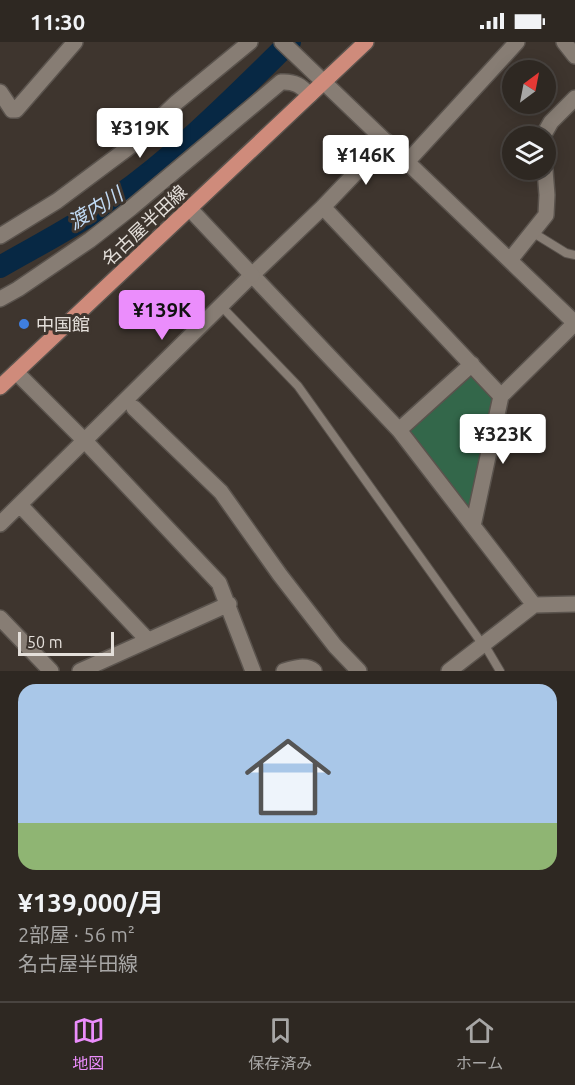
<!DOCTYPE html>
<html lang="ja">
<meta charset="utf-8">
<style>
:root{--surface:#2e2822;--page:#36302a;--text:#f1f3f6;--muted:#a7a6a5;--line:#494440;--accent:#eb8dfc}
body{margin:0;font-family:Ubuntu,"Noto Sans JP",sans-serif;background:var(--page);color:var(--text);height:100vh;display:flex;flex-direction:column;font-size:22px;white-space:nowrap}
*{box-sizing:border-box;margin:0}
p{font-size:20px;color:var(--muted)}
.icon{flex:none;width:33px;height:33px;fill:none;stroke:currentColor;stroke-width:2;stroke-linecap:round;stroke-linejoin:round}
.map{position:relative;height:629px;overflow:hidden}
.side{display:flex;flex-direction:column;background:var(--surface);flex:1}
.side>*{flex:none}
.needle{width:39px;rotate:32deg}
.buttons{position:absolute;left:502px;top:18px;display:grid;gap:12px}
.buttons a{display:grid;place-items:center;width:54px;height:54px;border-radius:50%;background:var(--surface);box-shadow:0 3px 15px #0003,0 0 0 2px var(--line);font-size:30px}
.scale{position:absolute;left:18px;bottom:15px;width:96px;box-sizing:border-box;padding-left:6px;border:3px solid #e4dfda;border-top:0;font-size:16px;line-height:21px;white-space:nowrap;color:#e4dfda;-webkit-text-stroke:4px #3e352e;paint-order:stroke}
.price{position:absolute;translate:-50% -51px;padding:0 14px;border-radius:6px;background:#fff;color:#222;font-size:20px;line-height:39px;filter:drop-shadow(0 2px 3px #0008)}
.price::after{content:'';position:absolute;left:50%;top:36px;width:18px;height:14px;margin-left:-9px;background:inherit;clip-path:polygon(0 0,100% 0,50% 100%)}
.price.on{background:var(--accent);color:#111}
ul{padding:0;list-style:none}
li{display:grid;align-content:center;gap:12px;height:318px;padding:0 18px}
li span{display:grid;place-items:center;height:186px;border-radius:18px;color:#555}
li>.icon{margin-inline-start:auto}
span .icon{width:108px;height:108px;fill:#fffc;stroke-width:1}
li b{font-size:26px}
.status{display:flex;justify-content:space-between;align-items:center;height:42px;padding:0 30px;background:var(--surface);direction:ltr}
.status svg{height:16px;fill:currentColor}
.tabs{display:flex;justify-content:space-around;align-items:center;height:84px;border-top:2px solid var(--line);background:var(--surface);font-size:16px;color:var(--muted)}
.tabs a{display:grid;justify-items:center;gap:3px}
.tabs .on{color:var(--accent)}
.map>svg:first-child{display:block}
</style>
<div class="status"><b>11:30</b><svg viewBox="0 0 49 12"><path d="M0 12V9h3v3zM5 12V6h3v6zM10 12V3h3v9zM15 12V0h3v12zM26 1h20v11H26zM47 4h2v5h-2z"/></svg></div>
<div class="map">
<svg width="575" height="629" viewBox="0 0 575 629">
<rect width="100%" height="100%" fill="#3e352e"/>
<path fill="#33674a" d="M473,330L497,355L476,464L469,465L464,462L408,390Z"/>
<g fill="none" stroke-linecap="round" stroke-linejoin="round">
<path stroke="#072844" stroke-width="22" d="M0,225C38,203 78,183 114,157C178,112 234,55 290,0"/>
<g stroke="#5a534d" stroke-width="10">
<path id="service" d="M532,190L566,211L575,213
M221,264L298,344L483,603
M484,602L500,629"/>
</g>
<g stroke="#5a534d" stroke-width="18">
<path id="minor" d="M282,0L575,281
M564,0L575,14
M0,50L12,68H16L75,0
M543,94L551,80L575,56
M407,120L517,0
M323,165L501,354
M0,194L57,159L132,103L177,60L250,0
M510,218L546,173L547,153L545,128
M252,233L399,388L534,563
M0,257L18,247L90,198L131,166L281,40C295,39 301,44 310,53
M16,330L85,399L219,541L253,629
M134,366L221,450L280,533L335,604L359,629
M399,388L472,322
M20,463L143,593L145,599
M0,482L252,233L323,165L386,99
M473,484L501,354L575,281
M0,576L51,629
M80,629L229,562
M284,629C294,626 306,622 314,629
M449,629L534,563L575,562"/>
</g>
<g stroke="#5a534d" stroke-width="18">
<path id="tertiary" d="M190,167L252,233"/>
</g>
<g stroke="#5a534d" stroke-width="18">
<path id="primary" d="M0,345L366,0"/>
</g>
<use href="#service" stroke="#877d74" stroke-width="8"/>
<use href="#minor" stroke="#877d74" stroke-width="15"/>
<use href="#tertiary" stroke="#877d74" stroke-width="15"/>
<use href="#primary" stroke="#cf8b7b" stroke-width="15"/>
</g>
<circle fill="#3f7fe0" stroke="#3e352e" stroke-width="2" cx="24" cy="282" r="6"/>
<g text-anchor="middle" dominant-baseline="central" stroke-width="6" stroke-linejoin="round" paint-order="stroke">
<g font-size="18" fill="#e4dfda" stroke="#3e352e">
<text transform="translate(144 183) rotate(-43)">名古屋半田線</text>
</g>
<g font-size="18" fill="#e4dfda" stroke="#3e352e" text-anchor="start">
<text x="36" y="282">中国館</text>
</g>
<g font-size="20" font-style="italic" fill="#c1daf4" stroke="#3e352e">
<text transform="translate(95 166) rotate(-32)">渡内川</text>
</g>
</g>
</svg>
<div class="buttons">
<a><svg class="needle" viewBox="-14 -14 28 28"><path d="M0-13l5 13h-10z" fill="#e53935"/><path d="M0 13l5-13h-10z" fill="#a7a6a5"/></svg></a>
<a><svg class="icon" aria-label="layers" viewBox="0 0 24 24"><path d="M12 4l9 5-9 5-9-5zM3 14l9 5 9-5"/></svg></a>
</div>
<div class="scale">50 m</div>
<b class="price" style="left:140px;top:117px">¥319K</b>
<b class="price" style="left:366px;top:144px">¥146K</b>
<b class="price on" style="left:162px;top:299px">¥139K</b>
<b class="price" style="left:503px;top:423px">¥323K</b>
</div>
<section class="side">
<ul>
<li><span style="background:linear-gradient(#a9c7e8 75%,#8fb573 0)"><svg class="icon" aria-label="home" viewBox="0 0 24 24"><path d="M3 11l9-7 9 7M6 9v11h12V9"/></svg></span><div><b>¥139,000/月</b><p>2部屋 · 56 m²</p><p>名古屋半田線</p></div></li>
</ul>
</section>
<nav class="tabs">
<a class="on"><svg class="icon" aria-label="map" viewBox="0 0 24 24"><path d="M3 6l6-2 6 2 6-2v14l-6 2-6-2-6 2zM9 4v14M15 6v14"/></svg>地図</a>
<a><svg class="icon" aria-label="saved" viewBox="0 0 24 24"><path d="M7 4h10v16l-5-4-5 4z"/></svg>保存済み</a>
<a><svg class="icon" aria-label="home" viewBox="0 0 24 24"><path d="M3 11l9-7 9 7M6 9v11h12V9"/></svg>ホーム</a>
</nav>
